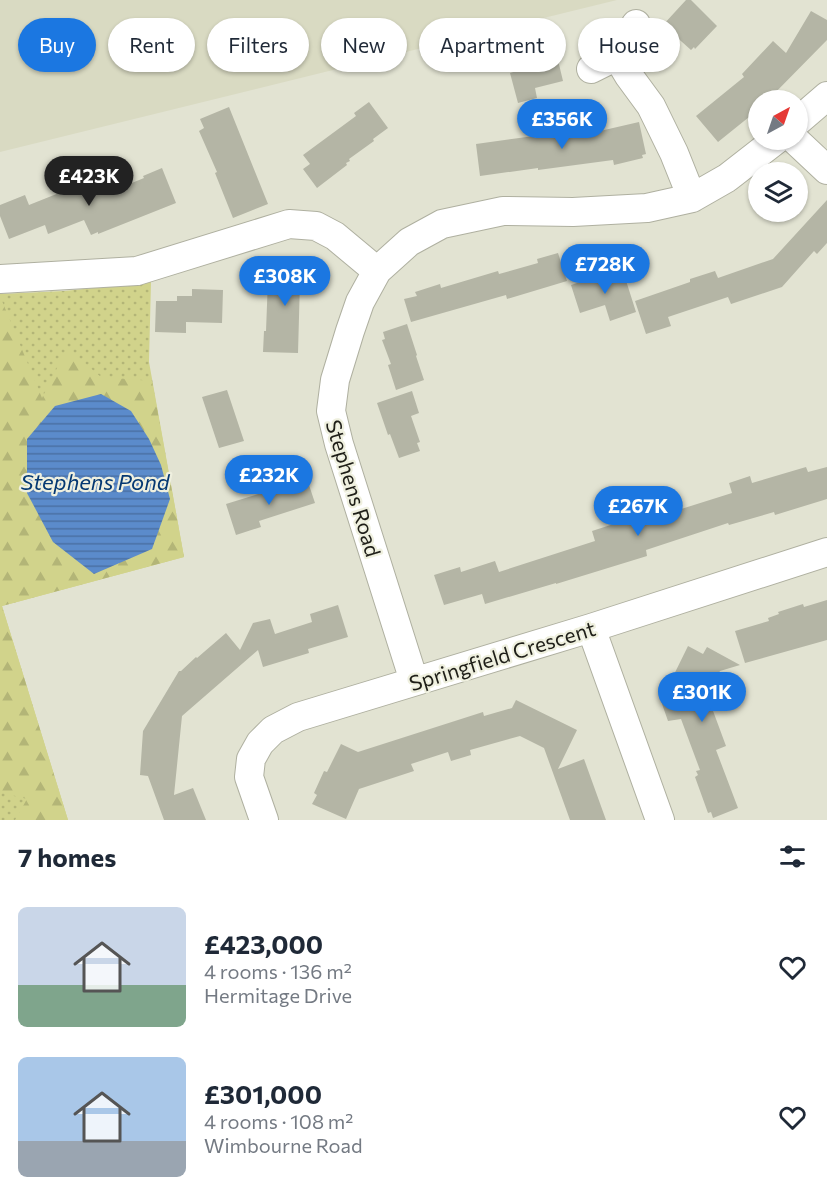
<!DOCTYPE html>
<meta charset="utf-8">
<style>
:root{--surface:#fff;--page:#f2f2f3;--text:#1f2937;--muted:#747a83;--accent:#1b77e1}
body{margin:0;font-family:Commissioner,sans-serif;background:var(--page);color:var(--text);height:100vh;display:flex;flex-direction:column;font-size:22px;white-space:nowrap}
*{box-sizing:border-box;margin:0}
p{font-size:20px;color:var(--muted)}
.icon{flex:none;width:33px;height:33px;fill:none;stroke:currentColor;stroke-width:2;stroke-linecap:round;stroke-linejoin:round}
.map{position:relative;height:820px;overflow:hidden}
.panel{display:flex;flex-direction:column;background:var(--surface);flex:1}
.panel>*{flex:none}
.banner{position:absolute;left:18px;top:18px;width:792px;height:54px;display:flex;gap:12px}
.needle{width:39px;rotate:40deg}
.fabs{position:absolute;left:748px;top:90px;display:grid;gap:12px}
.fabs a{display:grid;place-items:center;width:60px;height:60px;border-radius:50%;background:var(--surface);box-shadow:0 2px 4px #0004;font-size:30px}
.price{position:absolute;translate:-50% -51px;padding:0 14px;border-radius:21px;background:var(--accent);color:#fff;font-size:20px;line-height:39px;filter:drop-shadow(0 2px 3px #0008)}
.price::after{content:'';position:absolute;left:50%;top:36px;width:18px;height:14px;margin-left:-9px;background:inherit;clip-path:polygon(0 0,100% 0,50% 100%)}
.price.active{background:#222;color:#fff}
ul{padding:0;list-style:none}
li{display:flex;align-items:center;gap:18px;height:150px;padding:0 18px}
li span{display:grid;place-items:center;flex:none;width:168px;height:120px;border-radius:9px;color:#555}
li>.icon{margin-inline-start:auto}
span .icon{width:72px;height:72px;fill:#fffc;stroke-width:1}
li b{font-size:26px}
h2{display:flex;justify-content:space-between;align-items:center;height:72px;padding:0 18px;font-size:26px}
.pill{padding:0 21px;border-radius:27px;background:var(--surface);box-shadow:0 2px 4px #0004;font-size:21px;line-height:54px}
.pill.active{background:var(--accent);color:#fff}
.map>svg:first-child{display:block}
</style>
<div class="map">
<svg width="827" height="820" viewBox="0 0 827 820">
<defs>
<pattern id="grass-dots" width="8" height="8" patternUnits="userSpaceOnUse" patternTransform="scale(1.5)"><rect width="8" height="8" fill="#d1d38b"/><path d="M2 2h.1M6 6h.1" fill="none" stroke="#b3b577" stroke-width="1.8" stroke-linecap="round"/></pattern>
<pattern id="forest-firs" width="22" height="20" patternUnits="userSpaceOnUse" patternTransform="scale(1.5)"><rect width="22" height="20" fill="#d1d38b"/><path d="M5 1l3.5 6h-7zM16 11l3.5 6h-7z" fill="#b3b577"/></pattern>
<pattern id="water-rules" width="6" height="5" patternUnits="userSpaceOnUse" patternTransform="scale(1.5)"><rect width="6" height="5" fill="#5b8bcb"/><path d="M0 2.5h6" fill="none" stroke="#4b71a4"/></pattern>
</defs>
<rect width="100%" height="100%" fill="#e2e3d2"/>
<path fill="#d9dac2" d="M0,0H617L0,152Z"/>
<path fill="url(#grass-dots)" d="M151,282L149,362L184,557L2,606L68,820H0V294L64,291Z"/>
<path fill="url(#forest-firs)" d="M0,296L42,398L67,348L101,377L152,381L184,557L2,606L68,820H15L27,799L0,792Z"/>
<path fill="url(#water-rules)" d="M101,394L131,411L149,439L161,465L170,499L152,549L94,574L53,542L27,493V439L55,406Z"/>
<path fill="#b4b5a5" d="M686,0H691L717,26L695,49L694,47L691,50L663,25Z
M811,11L827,20V40L768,100H759V109L718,142L696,116L744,77L742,74L773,41L786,53Z
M551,22L561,55L557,56L563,81L535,88L537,98L518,103L510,73L530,67L520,31Z
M369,102L388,128L373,139L374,141L349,159L350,161L346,163L347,165L317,188L303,169L310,164L303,155L356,116L354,113Z
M229,107L268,204L233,218L215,173L217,172L199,131L204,128L200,119Z
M639,122L646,154L642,155L643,158L614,165L613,160L538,170V168L480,176L476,144L534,136L535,138L586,130L587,134Z
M162,168L176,203L98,234V232L91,235L84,220L48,234L45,225L9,239L0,216V205L25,195L29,205L64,191L66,195L99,182L105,194L144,178L143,176Z
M827,200V243L817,254L814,251L782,287L731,304L728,297L668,317L671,326L646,334L635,301L690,282V279L715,271L718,278L773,259Z
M558,253L567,281L507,299L506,295L411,322L404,299L417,296L415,292L440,284L441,288L498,271L499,274L538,263L537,259Z
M279,259H310L309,281H300L298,353L263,352L264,331H266L268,279H279Z
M622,268L636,312L610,321L605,305L580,313L571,285Z
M192,289L223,290L222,323L186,322V333L155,332L156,301H177V296H192Z
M407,324L417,355L416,356L424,380L396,390L388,365L391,364L382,340L385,339L383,332Z
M227,390L244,441L219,448L202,397Z
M412,391L419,413L411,416L420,442L417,443L420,451L399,458L390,434L388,435L377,403Z
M806,467L808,472L827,467V499L775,515L774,512L729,525L728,523L646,550L647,556L556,584V583L485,604L482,594L444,605L434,575L460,567L461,572L495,561L499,572L595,541L592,531L657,510L659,516L732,493L729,483L750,476L752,483Z
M307,479L315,503L259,521L261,527L236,535L226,504Z
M827,600V640L745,663L735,631L769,621L768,618L779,614L778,612L803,604L804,607Z
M338,605L348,637L308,649L309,653L263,667L258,650L182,716L174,795L193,788L206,820H164L148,776L140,775L143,731L179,671H181L196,657L197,658L226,633L240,650L253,623L270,619L275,634L312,622L310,614Z
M688,646L703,654L707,647L740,665L720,671L706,698L709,700L726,746L716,750L738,808L713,818L711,812L708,813L695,777L698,775L696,771L700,770L681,719L668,721L661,701Z
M516,700L577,730L558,769L584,759L606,820H570L544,748L520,736L470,750L471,755L451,761L448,752L411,764L414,771L359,789L346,819L312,804L317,795L314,793L324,771L327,772L341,744L358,752L483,712L484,716L512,708Z"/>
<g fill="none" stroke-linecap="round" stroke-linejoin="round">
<g stroke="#afb0a0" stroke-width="30">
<path id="minor" d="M617,56L629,76L651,106L674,153L692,198
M591,69L617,56L636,24
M798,121L827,96
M795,140L827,170
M0,279L137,271L289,224L316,226L335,236L377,271
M591,628L660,820
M414,681L339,444L331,411L335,380L350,331L360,302L377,271L409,242L442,224L503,211L573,212L647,208L692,198L727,178L776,140
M264,820L249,777L251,759L260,743L273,730L298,717L591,628L827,552"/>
</g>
<use href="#minor" stroke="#fff" stroke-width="28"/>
</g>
<g text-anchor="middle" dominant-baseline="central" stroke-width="4.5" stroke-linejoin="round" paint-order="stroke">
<g font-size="21" fill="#1e1e18" stroke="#eff0df">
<text transform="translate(354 488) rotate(73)">Stephens Road</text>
<text transform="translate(502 655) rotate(-17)">Springfield Crescent</text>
</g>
<g font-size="22" font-style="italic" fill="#043872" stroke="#eff0df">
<text x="95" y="481">Stephens Pond</text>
</g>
</g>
</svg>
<div class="fabs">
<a><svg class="needle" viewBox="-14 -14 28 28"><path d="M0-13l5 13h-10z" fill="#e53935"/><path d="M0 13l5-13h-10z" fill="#747a83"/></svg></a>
<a><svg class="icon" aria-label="layers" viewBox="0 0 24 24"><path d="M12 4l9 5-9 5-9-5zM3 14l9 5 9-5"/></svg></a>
</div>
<b class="price" style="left:562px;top:150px">£356K</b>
<b class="price active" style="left:89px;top:207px">£423K</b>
<b class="price" style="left:605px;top:295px">£728K</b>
<b class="price" style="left:285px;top:307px">£308K</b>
<b class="price" style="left:269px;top:506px">£232K</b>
<b class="price" style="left:638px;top:537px">£267K</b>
<b class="price" style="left:702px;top:723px">£301K</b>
<div class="banner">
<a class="pill active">Buy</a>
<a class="pill">Rent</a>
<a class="pill">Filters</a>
<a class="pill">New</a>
<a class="pill">Apartment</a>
<a class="pill">House</a>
</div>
</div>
<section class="panel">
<h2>7 homes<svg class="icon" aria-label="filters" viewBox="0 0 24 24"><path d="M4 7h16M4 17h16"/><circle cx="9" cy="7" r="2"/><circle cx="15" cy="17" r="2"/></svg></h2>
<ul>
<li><span style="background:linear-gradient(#c9d6e8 65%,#7fa58c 0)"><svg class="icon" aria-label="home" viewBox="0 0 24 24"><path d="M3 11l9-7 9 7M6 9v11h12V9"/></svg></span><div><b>£423,000</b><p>4 rooms · 136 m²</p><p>Hermitage Drive</p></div><svg class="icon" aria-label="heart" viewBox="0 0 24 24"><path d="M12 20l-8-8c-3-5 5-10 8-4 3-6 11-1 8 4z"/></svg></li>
<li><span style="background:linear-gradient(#a9c7e8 70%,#9aa5b1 0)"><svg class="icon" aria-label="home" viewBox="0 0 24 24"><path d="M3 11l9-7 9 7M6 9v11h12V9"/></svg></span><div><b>£301,000</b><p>4 rooms · 108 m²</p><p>Wimbourne Road</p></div><svg class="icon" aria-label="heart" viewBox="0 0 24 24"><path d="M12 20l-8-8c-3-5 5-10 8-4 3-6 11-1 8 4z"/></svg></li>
</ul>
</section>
